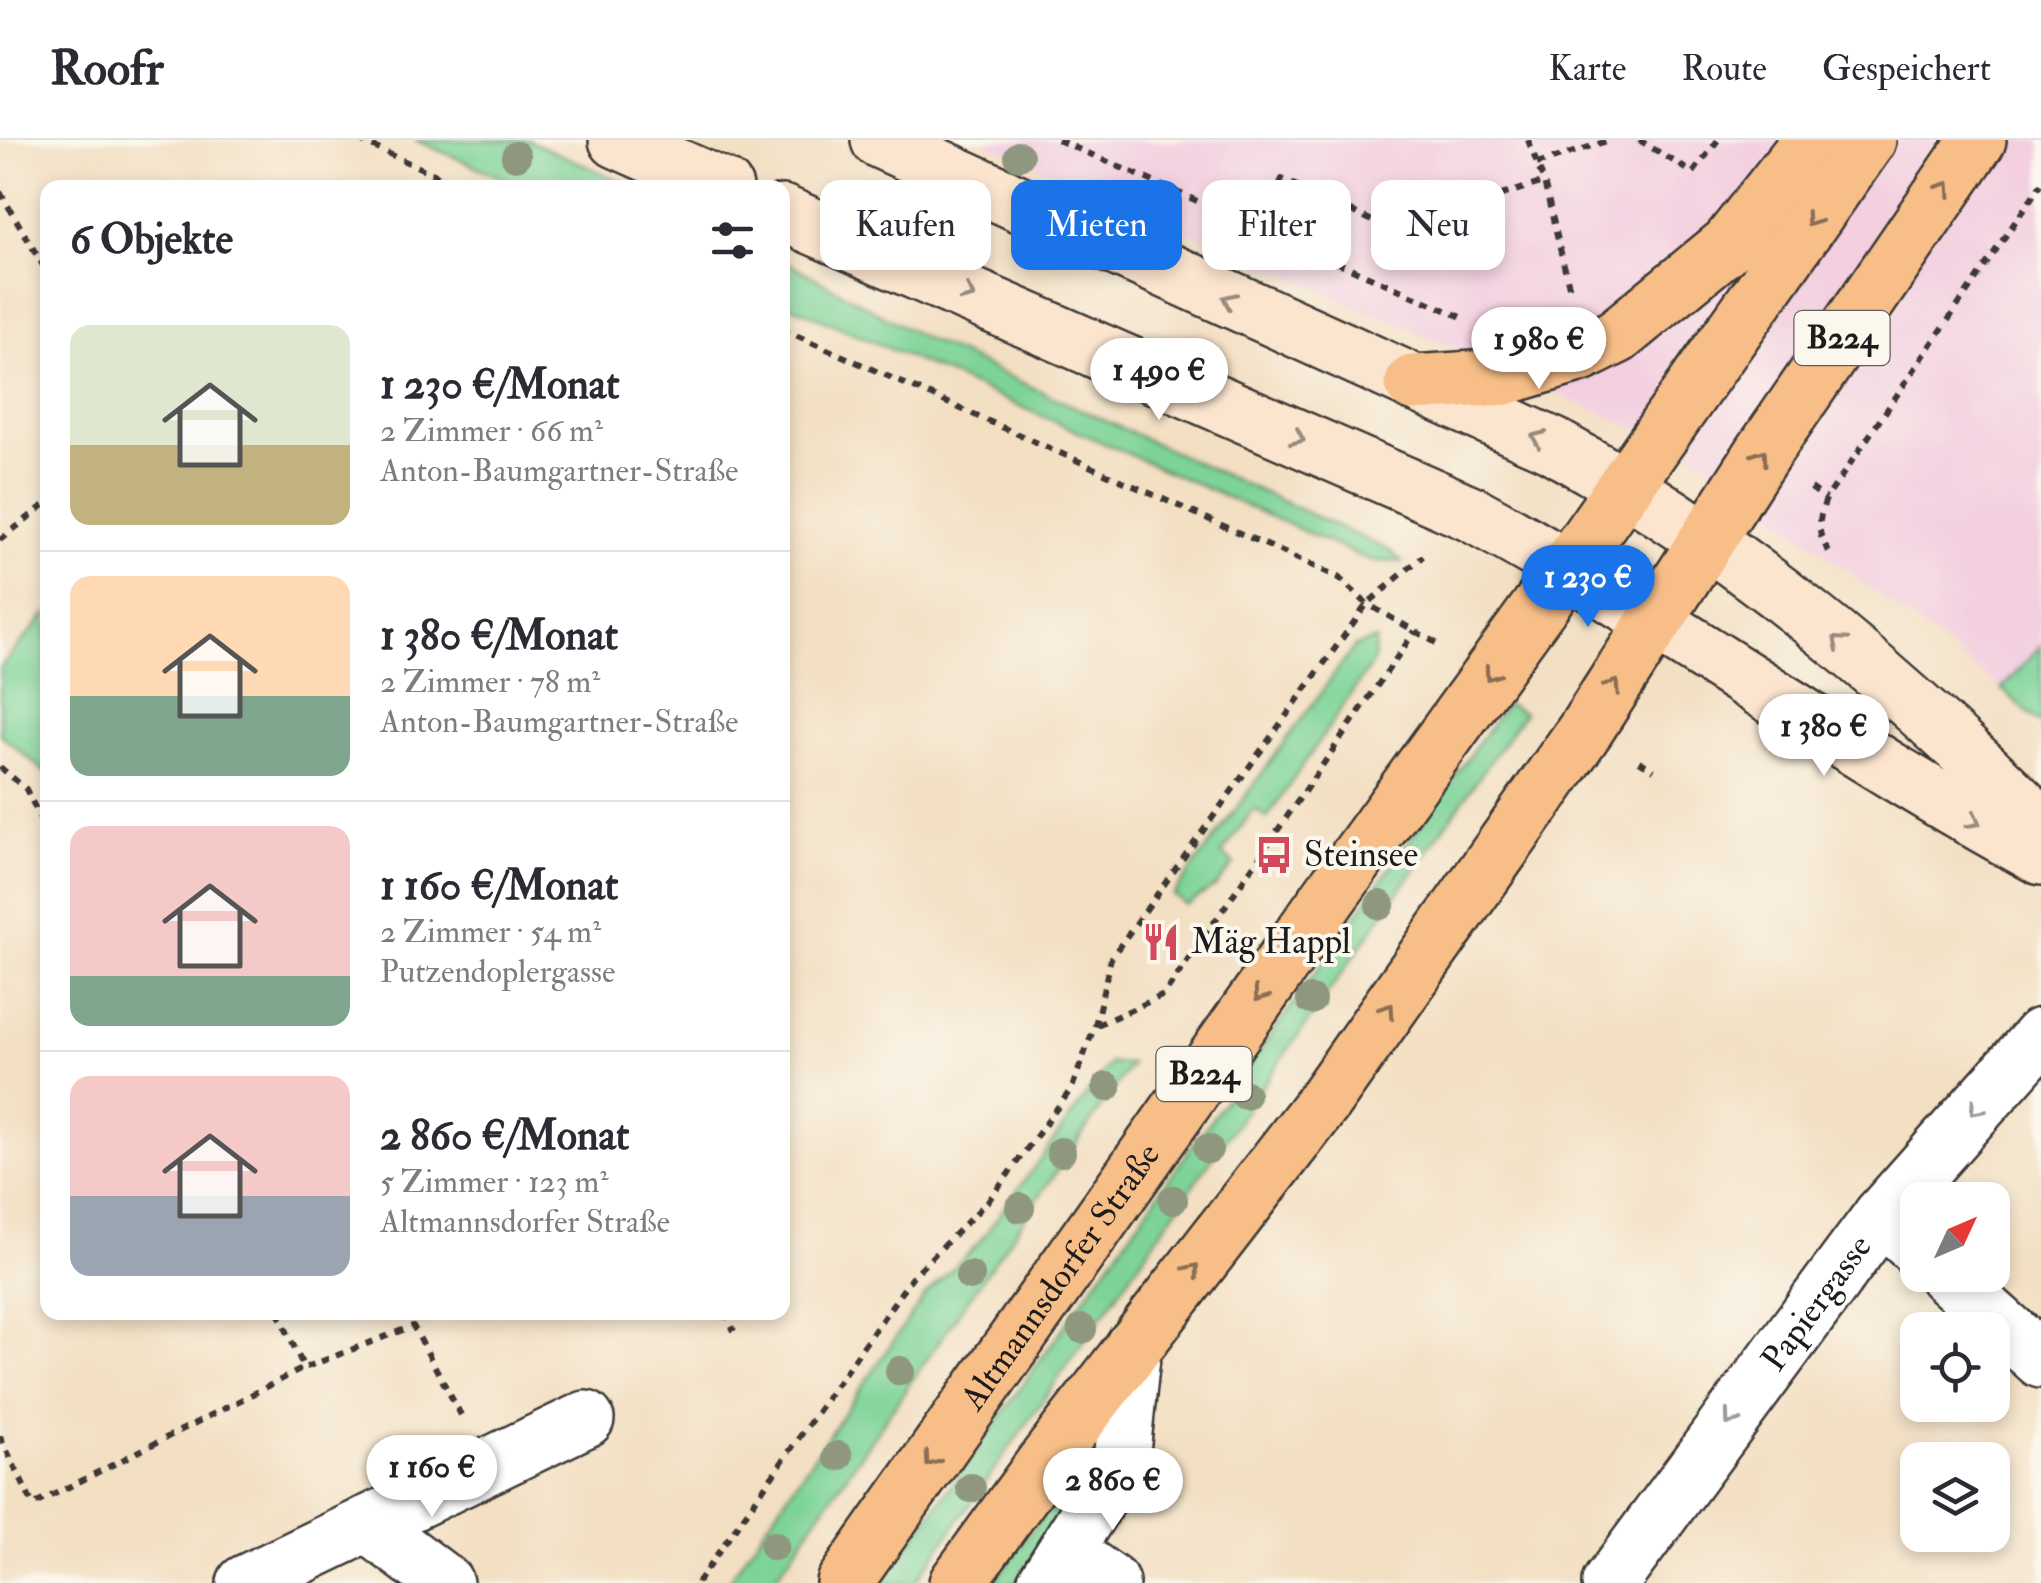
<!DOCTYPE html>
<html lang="de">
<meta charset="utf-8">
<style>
:root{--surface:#fff;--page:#f2f2f3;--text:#2b2b33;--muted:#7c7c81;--line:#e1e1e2;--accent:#1a73e8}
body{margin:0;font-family:"IM FELL Double Pica",serif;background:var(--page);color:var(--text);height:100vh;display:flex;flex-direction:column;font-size:38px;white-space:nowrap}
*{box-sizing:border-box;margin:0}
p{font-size:32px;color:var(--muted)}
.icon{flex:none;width:55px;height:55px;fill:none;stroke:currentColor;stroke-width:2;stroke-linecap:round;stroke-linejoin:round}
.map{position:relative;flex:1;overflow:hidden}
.side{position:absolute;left:40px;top:40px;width:750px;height:1140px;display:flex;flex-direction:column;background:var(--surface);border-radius:20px;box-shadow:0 5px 15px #0003}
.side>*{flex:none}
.hud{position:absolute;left:820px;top:40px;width:950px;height:90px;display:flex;gap:20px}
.needle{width:65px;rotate:46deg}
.tools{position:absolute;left:1900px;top:1042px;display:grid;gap:20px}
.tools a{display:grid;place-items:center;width:110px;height:110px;border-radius:20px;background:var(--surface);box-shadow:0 5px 15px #0003;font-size:50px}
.price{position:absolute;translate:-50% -85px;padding:0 22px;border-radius:35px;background:#fff;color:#222;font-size:32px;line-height:65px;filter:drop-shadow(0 2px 5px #0008)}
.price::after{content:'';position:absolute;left:50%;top:60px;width:30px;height:22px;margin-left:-15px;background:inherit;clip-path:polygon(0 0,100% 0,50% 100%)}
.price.current{background:var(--accent);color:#fff}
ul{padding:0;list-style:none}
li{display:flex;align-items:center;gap:30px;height:250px;padding:0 30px}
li+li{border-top:2px solid var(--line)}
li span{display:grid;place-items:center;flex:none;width:280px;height:200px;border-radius:20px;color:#555}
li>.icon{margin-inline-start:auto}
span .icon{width:120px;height:120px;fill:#fffc;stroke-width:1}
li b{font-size:42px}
h2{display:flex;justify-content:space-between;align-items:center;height:120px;padding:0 30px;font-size:42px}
.chip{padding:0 35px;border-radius:20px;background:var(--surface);box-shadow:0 5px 15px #0003;font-size:35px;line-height:90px}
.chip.current{background:var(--accent);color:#fff}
header{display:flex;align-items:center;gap:60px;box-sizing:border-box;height:140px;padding:0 50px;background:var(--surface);border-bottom:2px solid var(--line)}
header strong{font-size:48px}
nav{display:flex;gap:55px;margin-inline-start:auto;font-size:35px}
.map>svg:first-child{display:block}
</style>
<header>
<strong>Roofr</strong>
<nav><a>Karte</a><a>Route</a><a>Gespeichert</a></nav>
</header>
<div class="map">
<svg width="2041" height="1443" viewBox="0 0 2041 1443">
<rect width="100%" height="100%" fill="#fbf7ec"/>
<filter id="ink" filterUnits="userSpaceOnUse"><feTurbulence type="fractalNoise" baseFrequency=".01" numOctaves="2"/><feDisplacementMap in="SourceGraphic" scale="20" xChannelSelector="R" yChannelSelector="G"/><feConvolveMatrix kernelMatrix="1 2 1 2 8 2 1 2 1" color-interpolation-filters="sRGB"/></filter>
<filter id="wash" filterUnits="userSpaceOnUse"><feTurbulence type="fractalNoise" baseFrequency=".0048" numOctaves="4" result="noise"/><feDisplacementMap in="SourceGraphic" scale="40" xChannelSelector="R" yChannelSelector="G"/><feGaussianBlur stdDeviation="2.25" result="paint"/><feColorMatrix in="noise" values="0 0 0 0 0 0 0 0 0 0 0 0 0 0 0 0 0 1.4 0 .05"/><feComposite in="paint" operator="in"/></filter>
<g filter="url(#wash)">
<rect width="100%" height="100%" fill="#f3dfc2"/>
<path fill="#f3cfe0" d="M978,0H2041V505L2002,549L1697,315Z"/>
<path fill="#7dd398" stroke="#4c785a" stroke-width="2.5" d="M415,0H528L634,47H523Z
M783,120L922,197L1391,411L1402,422L1371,421L783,162Z
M47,473V634L0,594V528Z
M1376,500L1373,522L1267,678L1254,669L1222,714L1234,724L1216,746L1186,765L1173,755L1355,506Z
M2041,505V585L2002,549Z
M1506,564L1524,573L915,1443H882Z
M1110,923L1131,924L772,1443H727L925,1155L978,1104Z
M1081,1322H1087L1092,1328L1089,1338L1016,1443H994Z"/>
</g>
<g filter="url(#ink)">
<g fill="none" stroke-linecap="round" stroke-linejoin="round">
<g stroke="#3c3935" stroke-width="60">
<g id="street">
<path d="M1881,1076L1918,1109"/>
<path d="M1946,1135L2041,1220"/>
<path d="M367,1384L445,1443"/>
<path d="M1067,1412L1111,1443"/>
<path d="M245,1443L586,1279"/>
<path d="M1045,1443L1121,1321L1133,1207"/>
<path id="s1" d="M1610,1443L1881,1076L2041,896"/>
</g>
</g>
<g stroke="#3c3935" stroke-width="60">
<path id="secondary" d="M617,0L725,48
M879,0L1552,305C1735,404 1894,539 2041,685
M782,73L1472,374C1667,480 1846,612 2041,717"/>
</g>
<g stroke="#3c3935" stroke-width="60">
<g id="primary">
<path d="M1413,243L1505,237L1581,214L1617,196L1729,104L1811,0"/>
<path id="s2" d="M844,1443L1329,757L1568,427L1868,0"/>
<path d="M957,1443L1045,1322L1322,964L1586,589L1762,314L1978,0"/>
</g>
</g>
<path stroke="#3c3935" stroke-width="6" stroke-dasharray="8 8" stroke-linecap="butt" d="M358,0L465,48
M1058,0L1464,178
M1528,0L1544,42L1569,146L1566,152
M1639,0L1693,33L1718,0
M1537,24L1610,0
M0,52L48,134
M1259,87L1282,39L1390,89L1544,42
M782,189L1338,437L1367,464L1438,504
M1811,348L1826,359
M0,400L48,362
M1829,412C1816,393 1818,380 1826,359L2041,44
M1639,621L1654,630
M0,627L26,649L48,694
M1097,885L1164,855L1415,491
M278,1172L304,1228L413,1186L461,1275
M725,1172L734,1191
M0,1296L33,1365L304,1228
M697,1443L912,1137L989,1060L1072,948L1095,885L1111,818L1367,464L1423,416"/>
<use href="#street" stroke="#fff" stroke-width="55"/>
<use href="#secondary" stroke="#fce5cf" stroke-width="55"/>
<use href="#primary" stroke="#f7be88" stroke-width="55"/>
</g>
<g fill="#8f977e">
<circle cx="516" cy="16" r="15"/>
<circle cx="1019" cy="16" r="15"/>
<circle cx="1380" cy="765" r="15"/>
<circle cx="1311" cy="860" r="15"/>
<circle cx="1107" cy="947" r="15"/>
<circle cx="1245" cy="955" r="15"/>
<circle cx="1208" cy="1009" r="15"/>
<circle cx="1061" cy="1012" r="15"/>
<circle cx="1173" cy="1060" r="15"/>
<circle cx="1020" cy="1068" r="15"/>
<circle cx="970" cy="1136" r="15"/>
<circle cx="1082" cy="1189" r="15"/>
<circle cx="900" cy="1231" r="15"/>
<circle cx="838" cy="1316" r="15"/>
<circle cx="971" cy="1348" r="15"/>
<circle cx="1069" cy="1350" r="15"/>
<circle cx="774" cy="1406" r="15"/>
</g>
<defs><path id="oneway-chevron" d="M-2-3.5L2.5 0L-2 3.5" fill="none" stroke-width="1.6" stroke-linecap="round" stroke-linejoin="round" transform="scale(2.5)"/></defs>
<g stroke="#8a6d52">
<use href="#oneway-chevron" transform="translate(1945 48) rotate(-56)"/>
<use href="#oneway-chevron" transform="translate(1812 80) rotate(125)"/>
<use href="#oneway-chevron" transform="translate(1761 316) rotate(-56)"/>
<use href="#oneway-chevron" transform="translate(1491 534) rotate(126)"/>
<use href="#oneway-chevron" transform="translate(1613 546) rotate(-58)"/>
<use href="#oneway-chevron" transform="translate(1260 855) rotate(125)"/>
<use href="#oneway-chevron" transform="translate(1388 870) rotate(-55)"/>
<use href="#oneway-chevron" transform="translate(1193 1130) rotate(-52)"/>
<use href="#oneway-chevron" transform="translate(931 1320) rotate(125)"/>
</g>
<g stroke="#978b7e">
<use href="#oneway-chevron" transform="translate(968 154) rotate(24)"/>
<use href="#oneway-chevron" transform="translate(1229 160) rotate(-155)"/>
<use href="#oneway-chevron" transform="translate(1298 298) rotate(24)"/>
<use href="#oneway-chevron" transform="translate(1538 298) rotate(-156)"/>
<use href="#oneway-chevron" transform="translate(1839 502) rotate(-139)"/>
<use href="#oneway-chevron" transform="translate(1974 681) rotate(28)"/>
</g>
<g stroke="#999">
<use href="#oneway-chevron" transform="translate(1976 969) rotate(132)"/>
<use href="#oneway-chevron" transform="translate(1731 1279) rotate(126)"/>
</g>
</g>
<defs>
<g id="bus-bare" transform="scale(3)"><path d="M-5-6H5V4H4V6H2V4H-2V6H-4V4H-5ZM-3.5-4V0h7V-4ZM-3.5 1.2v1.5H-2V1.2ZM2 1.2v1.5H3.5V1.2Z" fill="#d1495b" stroke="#fbf7ec" stroke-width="2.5" paint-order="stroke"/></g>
<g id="restaurant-bare" transform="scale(3)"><path d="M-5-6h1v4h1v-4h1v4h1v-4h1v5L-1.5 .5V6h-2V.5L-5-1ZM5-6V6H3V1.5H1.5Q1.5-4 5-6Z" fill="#d1495b" stroke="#fbf7ec" stroke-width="2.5" paint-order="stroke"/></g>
</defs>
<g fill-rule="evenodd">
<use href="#bus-bare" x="1274" y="715"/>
<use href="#restaurant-bare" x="1161" y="802"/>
</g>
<g text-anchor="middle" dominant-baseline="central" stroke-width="8" stroke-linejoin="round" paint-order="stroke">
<g fill="#fbf7ec" stroke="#5f5e5a" stroke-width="2.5">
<rect x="1794.5" y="171" width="95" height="54" rx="8"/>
<rect x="1156.5" y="907" width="95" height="54" rx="8"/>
</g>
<g font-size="32" font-weight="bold" fill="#1c1c1c">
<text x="1842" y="198">B224</text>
<text x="1204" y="934">B224</text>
</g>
<g font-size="35" fill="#1c1c1c" stroke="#fbf7ec" text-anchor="start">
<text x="1304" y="715">Steinsee</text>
<text x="1191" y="802">Mäg Happl</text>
</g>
<g font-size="35" fill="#1c1c1c" stroke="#fbf7ec">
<text stroke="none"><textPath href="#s2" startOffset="375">Altmannsdorfer Straße</textPath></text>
<text stroke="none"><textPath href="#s1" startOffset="348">Papiergasse</textPath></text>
</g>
</g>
</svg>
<div class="tools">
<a><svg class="needle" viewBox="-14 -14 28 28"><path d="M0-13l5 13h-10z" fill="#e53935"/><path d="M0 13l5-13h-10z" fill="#7c7c81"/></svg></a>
<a><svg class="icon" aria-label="locate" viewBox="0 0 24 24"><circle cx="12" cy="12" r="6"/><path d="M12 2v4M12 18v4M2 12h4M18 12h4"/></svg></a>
<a><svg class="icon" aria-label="layers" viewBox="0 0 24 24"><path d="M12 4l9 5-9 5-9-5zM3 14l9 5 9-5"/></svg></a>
</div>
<b class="price" style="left:1539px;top:252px">1 980 €</b>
<b class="price" style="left:1159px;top:283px">1 490 €</b>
<b class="price current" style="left:1588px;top:490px">1 230 €</b>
<b class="price" style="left:1824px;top:639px">1 380 €</b>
<b class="price" style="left:432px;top:1380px">1 160 €</b>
<b class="price" style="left:1113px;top:1393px">2 860 €</b>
<div class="hud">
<a class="chip">Kaufen</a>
<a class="chip current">Mieten</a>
<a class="chip">Filter</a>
<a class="chip">Neu</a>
</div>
<section class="side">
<h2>6 Objekte<svg class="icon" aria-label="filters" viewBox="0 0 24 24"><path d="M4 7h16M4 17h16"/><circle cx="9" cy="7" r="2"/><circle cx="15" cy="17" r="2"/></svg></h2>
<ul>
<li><span style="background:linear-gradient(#dfe7d0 60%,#c2b280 0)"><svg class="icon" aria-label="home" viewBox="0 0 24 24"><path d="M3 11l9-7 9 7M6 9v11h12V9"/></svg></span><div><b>1 230 €/Monat</b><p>2 Zimmer · 66 m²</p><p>Anton-Baumgartner-Straße</p></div></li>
<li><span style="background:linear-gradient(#ffd9b3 60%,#7fa58c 0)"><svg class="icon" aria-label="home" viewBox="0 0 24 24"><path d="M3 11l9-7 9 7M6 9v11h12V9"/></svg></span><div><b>1 380 €/Monat</b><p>2 Zimmer · 78 m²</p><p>Anton-Baumgartner-Straße</p></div></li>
<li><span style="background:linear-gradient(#f6c9c9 75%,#7fa58c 0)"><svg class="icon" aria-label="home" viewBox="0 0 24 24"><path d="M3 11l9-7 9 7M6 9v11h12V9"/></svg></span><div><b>1 160 €/Monat</b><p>2 Zimmer · 54 m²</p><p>Putzendoplergasse</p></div></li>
<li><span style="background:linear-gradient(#f6c9c9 60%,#9aa5b1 0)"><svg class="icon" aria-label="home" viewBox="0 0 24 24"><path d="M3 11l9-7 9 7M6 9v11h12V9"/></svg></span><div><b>2 860 €/Monat</b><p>5 Zimmer · 123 m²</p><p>Altmannsdorfer Straße</p></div></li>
</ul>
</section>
</div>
